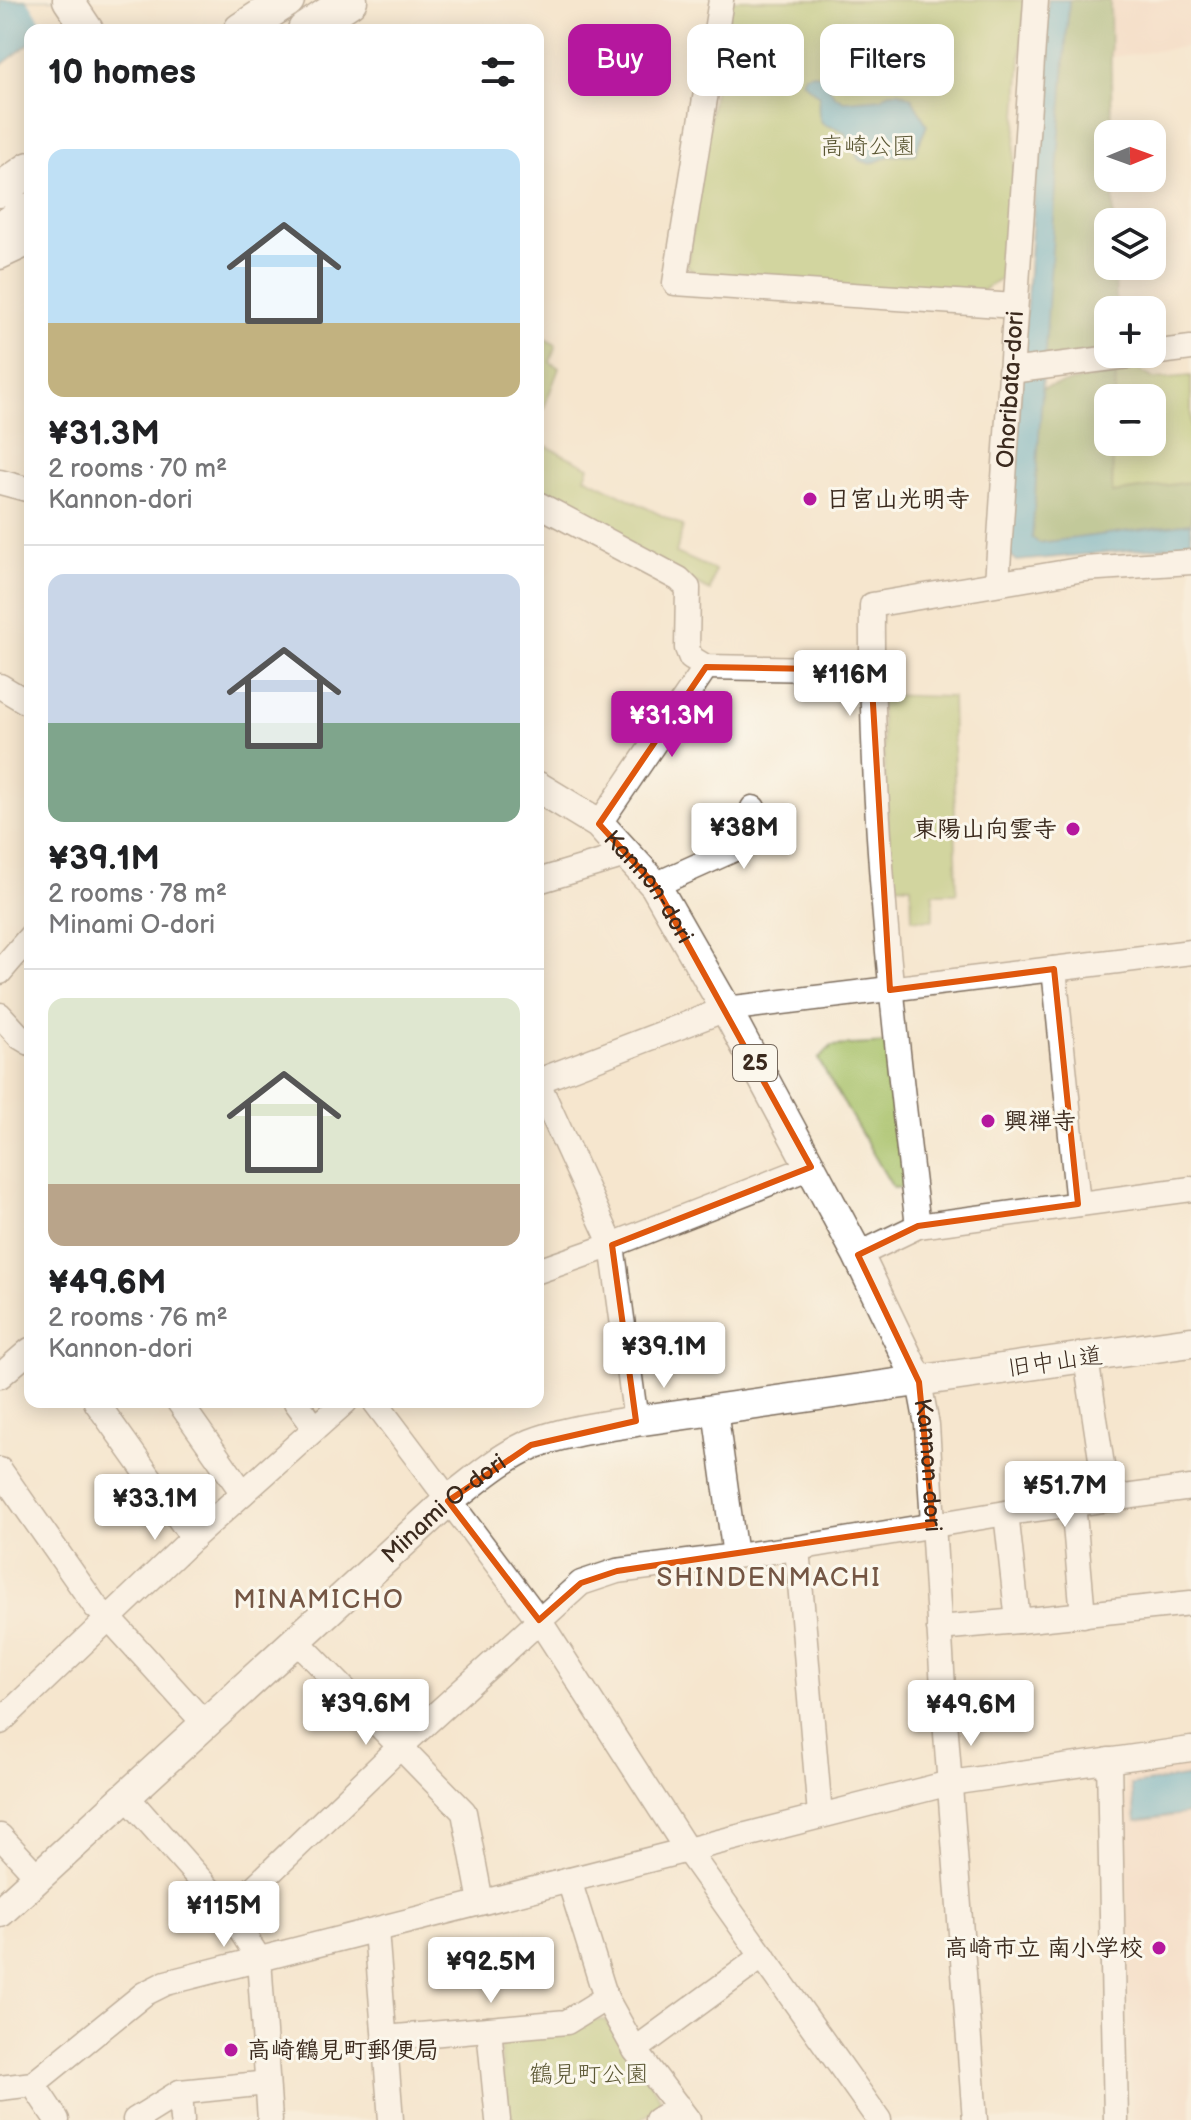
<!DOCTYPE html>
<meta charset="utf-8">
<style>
:root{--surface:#fff;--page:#f6f6f6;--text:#202124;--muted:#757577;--line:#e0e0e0;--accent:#b5179e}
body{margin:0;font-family:"Balsamiq Sans","Klee One",sans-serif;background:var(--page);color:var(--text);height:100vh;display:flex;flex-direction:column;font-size:30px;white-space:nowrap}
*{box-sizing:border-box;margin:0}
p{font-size:26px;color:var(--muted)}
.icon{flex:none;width:44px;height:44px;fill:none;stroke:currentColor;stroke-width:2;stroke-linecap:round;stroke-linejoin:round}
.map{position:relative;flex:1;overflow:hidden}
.side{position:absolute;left:24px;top:24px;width:520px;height:1384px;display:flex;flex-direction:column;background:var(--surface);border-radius:16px;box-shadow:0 4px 20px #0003}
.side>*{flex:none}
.hud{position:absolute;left:568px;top:24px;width:502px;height:72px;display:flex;gap:16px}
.needle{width:52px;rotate:89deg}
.buttons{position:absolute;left:1094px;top:120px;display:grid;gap:16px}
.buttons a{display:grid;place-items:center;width:72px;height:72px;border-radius:16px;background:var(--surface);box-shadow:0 4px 20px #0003;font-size:40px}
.price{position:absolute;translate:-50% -68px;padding:0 18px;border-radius:8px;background:#fff;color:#222;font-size:26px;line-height:52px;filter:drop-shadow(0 2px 4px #0008)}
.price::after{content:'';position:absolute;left:50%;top:48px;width:24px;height:18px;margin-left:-12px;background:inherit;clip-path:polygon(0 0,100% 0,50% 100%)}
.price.active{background:var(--accent);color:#fff}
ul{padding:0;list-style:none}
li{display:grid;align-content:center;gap:16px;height:424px;padding:0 24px}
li+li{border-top:2px solid var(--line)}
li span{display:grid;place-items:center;height:248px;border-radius:16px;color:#555}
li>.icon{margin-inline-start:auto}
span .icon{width:144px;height:144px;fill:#fffc;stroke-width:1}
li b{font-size:34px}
h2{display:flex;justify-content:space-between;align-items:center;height:96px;padding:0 24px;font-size:34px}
.chip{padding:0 28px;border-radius:16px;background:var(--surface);box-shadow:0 4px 20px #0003;font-size:28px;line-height:72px}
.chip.active{background:var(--accent);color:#fff}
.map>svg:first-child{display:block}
</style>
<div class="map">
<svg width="1191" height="2120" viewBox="0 0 1191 2120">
<rect width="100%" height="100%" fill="#fbf7ec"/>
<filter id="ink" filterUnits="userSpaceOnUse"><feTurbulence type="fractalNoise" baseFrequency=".0125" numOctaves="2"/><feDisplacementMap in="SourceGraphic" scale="16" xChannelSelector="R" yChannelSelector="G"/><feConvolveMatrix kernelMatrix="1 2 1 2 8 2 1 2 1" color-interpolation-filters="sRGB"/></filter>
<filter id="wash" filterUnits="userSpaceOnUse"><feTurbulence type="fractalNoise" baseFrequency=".006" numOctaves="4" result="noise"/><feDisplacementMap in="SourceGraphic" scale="32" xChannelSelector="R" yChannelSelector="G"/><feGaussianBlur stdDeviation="1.8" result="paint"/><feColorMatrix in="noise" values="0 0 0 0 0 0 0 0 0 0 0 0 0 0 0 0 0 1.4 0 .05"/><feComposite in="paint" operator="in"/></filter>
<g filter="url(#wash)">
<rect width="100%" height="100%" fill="#f5e6ce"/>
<path fill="#f3d4bf" d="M1110,0H1191V46L1111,57Z
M1191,1758V2120H1133L1128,2014L1125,1768Z"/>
<path fill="#a6c066" stroke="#707542" stroke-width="2" d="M728,0H1025L1006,275L969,299L698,278L687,265Z
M538,335L556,345L550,362L559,368L538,424Z
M1136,368L1154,379L1191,376V482L1112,494L1113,442H1152V398H1115L1116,372Z
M538,442L589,467L585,477L683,526L676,553L715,570L710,591L538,498Z
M880,695L952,697L957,893H933V920L912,919L911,886L892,885Z
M890,1043L907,1187L893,1188L818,1059L832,1046Z
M590,2020H605L660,2097L658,2107L640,2120H507L500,2047L508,2038Z"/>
<path fill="#84a65b" stroke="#60683c" stroke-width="2" d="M1069,0H1110L1112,134H1108V178H1113L1114,222H1108V266H1115L1116,310H1108V350L1043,359Z
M1116,372L1115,398H1108V442H1113L1112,493L1191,482V523L1039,543L1032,539L1042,388Z"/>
<path fill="#46a6c6" stroke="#406872" stroke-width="2" d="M0,0H87L47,30H30V43L0,66Z
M1048,0H1069L1032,538L1039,543L1191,523V544L1017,561L1009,554Z
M812,73L822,76L834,95L844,101L881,98L890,92H900L912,98L927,125L915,154L890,156L871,164L859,160C855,153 853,143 848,137C834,117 815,140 819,96L802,81L805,75Z
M1191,1776V1813L1136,1821L1131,1785Z"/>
<path fill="#f5e6ce" d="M28,0H91L54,30H47Z"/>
</g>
<g filter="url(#ink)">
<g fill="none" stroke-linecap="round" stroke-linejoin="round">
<g stroke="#7c6c5c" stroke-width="27">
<g id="minor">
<path d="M721,0L675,283L1015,306"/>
<path d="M0,257L30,243"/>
<path d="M1010,371L1191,348"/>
<path d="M0,482L30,490"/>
<path d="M538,504L679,579L688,588L687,648L691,658L706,667L871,670"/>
<path id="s1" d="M997,583L1036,0"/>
<path d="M0,686L30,704"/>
<path d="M599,824L706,667"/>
<path d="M538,881L629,854"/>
<path d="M655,885L757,839L753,808"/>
<path d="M1054,969L1078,1204"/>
<path d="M0,972L30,937"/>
<path d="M0,1015L20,1037L30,1043"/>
<path d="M538,1081L726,1009L1191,952"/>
<path d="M538,1083L612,1245L636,1421"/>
<path d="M918,1226C893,1020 870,813 872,605L1084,569L1191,562"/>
<path d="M858,1255L918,1226L1191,1189"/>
<path d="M538,1271L612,1245L811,1167"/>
<path d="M1086,1358L1107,1499"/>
<path d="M0,1376L30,1350"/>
<path id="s2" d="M919,1382L927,1425L945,1720L975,2120"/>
<path d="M96,1402L193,1538"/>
<path d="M179,1402L243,1493"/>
<path d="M296,1402L315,1428"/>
<path d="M375,1402L539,1620L687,1850L879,2120"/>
<path d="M715,1410L735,1556"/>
<path d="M0,1470L96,1607L110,1619L205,1724"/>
<path d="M1073,1503L1083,1615"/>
<path d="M1006,1513L1018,1621L1191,1603"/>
<path d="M797,1548L820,1815"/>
<path d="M939,1628L1018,1621"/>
<path d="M296,1640L464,1812L481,1902"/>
<path d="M0,1722L193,1538L345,1402"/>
<path d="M1109,1760L1116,2120"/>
<path d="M127,1797L229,1912L259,1959L270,2120"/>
<path d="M0,1836L38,1877"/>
<path d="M569,1880L606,1998L635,2050L688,2120"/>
<path d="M229,1912L400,1747L581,1583L617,1571L797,1548L1006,1513L1191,1488"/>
<path d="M376,1930L391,2120"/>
<path d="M489,2029L498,2120"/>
<path d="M385,2038L567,2022L606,1998"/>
<path d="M635,2050L763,1956"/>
<path d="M33,2084L57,2120"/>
<path d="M0,2088L33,2084L144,1994L166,1983L950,1783L1191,1749"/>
<path d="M180,2092L182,2120"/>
<path d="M135,2120L180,2092L267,2083"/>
<path d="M657,2120L679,2107"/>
</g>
</g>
<g stroke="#7c6c5c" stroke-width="33">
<g id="major">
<path d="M68,0L88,30"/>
<path id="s3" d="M538,787L599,824L655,885L726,1009L858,1255L919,1382"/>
<path id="s4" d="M0,1912L448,1501C475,1481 501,1457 532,1444C565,1431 602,1427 636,1421L1191,1342"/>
</g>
</g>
<g stroke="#7c6c5c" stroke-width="37">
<path id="highway" d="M241,30L287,0
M305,30L350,0
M0,190L30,169
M0,230L30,210"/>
</g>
<use href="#minor" stroke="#fff" stroke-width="24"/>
<use href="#major" stroke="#fff" stroke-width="30"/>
<use href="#highway" stroke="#fff" stroke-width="34"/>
</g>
</g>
<path d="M0 0H1191V2120H0ZM706,667L871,670L890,990L1054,969L1078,1204L918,1226L858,1255L919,1382L933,1524L617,1571L581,1583L539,1620L448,1501L531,1445L636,1421L612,1245L811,1167L655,885L599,824Z" fill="#f5e6ce" fill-opacity=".55" fill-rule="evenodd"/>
<path fill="none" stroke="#df570d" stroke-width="6" stroke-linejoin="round" d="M706,667L871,670L890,990L1054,969L1078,1204L918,1226L858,1255L919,1382L933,1524L617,1571L581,1583L539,1620L448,1501L531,1445L636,1421L612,1245L811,1167L655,885L599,824Z"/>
<g fill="#b5179e" stroke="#fbf7ec" stroke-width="3">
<circle cx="810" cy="499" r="8"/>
<circle cx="1073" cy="829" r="8"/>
<circle cx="988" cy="1121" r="8"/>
<circle cx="1159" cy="1948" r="8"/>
<circle cx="231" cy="2050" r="8"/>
</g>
<g text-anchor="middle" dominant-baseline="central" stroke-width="6" stroke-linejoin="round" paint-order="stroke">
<rect fill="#fbf7ec" stroke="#75685c" stroke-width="2" x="733" y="1045" width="44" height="36" rx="6"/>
<g font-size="22" font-weight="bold" fill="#3b2a1e">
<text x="755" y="1063">25</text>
</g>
<g font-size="24" fill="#5b5734" stroke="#fbf7ec">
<text x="868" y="146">高崎公園</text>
<text x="589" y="2074">鶴見町公園</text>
</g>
<g font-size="24" fill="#3b2a1e" stroke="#fbf7ec">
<text stroke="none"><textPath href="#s1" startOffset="194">Ohoribata-dori</textPath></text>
<text stroke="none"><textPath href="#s3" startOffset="152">Kannon-dori</textPath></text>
<text transform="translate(1055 1362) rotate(-8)">旧中山道</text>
<text stroke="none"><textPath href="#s2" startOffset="84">Kannon-dori</textPath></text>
<text stroke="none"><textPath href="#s4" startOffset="600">Minami O-dori</textPath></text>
</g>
<g font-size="24" font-weight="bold" fill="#3b2a1e" stroke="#fbf7ec" text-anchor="start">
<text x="826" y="499">日宮山光明寺</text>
<text x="1057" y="829" text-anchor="end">東陽山向雲寺</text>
<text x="1004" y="1121">興禅寺</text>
<text x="1143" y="1948" text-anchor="end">高崎市立 南小学校</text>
<text x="247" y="2050">高崎鶴見町郵便局</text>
</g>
<g font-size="26" letter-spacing="2" fill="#745644" stroke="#fbf7ec">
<text x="769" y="1578">SHINDENMACHI</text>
<text x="319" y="1600">MINAMICHO</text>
</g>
</g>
</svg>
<div class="buttons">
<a><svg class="needle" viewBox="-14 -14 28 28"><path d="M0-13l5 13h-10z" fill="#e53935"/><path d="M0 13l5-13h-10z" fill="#757577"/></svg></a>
<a><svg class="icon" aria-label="layers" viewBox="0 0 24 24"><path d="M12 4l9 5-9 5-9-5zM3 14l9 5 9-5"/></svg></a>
<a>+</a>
<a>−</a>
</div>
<b class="price" style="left:850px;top:718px">¥116M</b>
<b class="price active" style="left:672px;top:759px">¥31.3M</b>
<b class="price" style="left:744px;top:871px">¥38M</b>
<b class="price" style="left:664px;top:1390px">¥39.1M</b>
<b class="price" style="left:1065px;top:1529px">¥51.7M</b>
<b class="price" style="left:155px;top:1542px">¥33.1M</b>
<b class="price" style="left:366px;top:1747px">¥39.6M</b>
<b class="price" style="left:971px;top:1748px">¥49.6M</b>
<b class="price" style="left:224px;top:1949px">¥115M</b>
<b class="price" style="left:491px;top:2005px">¥92.5M</b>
<div class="hud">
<a class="chip active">Buy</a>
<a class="chip">Rent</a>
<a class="chip">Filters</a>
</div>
<section class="side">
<h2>10 homes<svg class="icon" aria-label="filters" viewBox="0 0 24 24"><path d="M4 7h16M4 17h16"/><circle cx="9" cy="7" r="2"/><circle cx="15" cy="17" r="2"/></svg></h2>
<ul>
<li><span style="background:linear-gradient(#bfe0f5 70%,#c2b280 0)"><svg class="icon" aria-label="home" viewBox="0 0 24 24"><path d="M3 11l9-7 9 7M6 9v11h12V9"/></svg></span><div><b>¥31.3M</b><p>2 rooms · 70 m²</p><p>Kannon-dori</p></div></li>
<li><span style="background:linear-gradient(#c9d6e8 60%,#7fa58c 0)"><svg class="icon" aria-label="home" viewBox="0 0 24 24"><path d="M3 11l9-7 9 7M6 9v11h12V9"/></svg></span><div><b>¥39.1M</b><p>2 rooms · 78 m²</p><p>Minami O-dori</p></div></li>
<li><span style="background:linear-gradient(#dfe7d0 75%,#b9a48a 0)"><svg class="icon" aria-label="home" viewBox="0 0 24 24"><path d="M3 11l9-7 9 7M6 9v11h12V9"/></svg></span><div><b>¥49.6M</b><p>2 rooms · 76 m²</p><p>Kannon-dori</p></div></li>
</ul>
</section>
</div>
